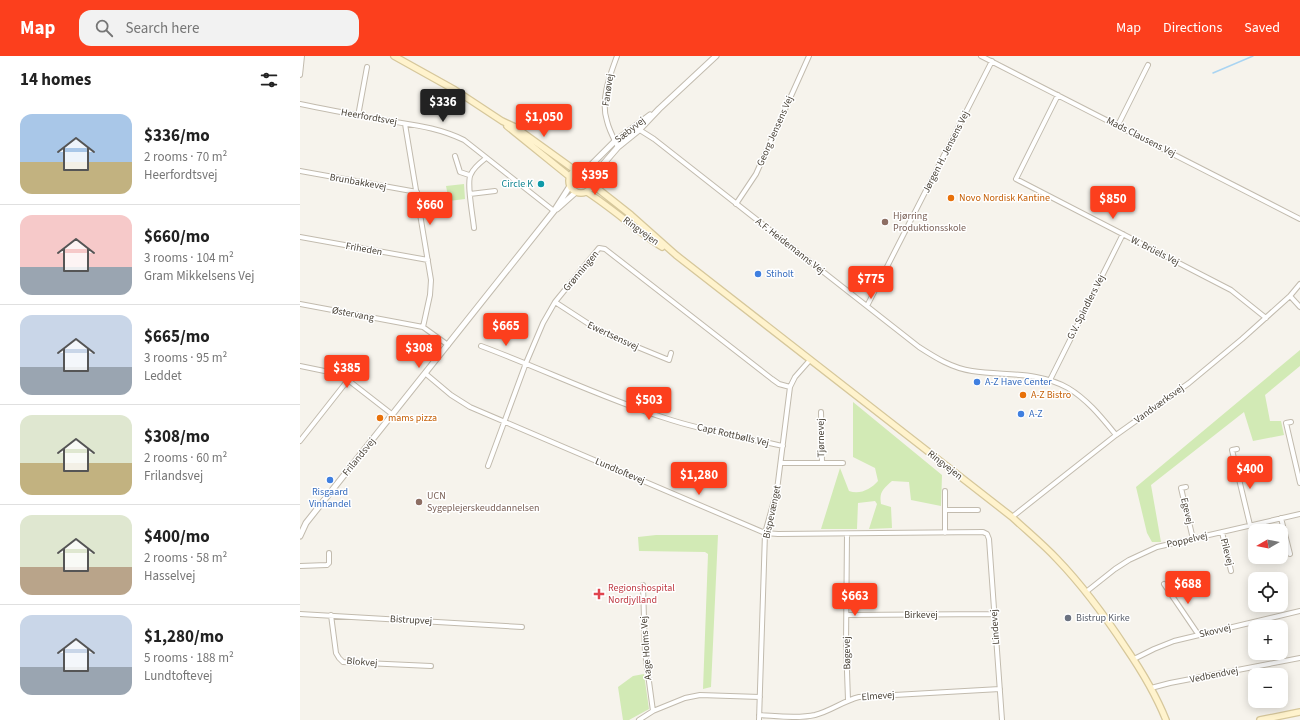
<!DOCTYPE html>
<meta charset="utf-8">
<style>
:root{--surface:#fff;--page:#f2f2f2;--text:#222;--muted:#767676;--line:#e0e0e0;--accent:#fc3f1d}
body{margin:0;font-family:"Source Sans 3",sans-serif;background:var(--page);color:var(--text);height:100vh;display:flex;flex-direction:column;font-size:15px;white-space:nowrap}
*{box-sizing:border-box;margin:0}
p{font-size:13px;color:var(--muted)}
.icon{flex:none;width:22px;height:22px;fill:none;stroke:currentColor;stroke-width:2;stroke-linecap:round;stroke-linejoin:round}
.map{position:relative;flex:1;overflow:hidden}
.panel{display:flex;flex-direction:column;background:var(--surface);width:300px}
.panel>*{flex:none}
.needle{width:26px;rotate:261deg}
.tools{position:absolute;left:948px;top:468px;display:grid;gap:8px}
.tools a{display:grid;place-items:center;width:40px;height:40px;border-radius:8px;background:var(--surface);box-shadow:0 2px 10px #0003;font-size:20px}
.price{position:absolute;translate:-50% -34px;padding:0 9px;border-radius:4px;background:var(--accent);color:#fff;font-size:13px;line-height:26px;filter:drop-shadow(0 1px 2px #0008)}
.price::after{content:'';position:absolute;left:50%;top:24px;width:12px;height:9px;margin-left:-6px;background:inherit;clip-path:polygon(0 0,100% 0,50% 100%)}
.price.active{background:#222;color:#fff}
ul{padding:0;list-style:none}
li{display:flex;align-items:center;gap:12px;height:100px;padding:0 20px}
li+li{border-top:1px solid var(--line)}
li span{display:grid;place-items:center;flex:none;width:112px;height:80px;border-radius:12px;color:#555}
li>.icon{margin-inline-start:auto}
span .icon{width:48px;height:48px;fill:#fffc;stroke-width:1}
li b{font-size:17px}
h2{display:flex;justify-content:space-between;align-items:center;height:48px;padding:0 20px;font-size:17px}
header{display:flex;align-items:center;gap:24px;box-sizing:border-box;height:56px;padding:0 20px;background:var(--accent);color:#fff}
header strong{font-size:19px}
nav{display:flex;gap:22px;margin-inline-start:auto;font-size:14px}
.search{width:280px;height:36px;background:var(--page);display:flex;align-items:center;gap:10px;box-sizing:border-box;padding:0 14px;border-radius:12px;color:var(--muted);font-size:15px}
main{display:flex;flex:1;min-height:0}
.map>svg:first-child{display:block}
</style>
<header>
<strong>Map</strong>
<div class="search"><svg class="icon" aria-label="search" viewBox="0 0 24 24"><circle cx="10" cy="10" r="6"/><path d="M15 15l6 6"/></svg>Search here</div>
<nav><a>Map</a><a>Directions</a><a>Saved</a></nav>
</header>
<main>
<section class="panel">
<h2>14 homes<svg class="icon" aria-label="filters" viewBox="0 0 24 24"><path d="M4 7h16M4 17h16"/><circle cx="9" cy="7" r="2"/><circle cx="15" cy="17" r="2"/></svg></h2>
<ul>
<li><span style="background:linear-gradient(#a9c7e8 60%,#c2b280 0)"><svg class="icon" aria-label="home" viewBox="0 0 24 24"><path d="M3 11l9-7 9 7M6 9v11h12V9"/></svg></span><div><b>$336/mo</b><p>2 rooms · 70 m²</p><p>Heerfordtsvej</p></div></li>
<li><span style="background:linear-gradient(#f6c9c9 65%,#9aa5b1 0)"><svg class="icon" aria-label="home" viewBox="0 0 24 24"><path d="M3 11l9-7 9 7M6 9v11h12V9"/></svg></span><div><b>$660/mo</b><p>3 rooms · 104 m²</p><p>Gram Mikkelsens Vej</p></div></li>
<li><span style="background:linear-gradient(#c9d6e8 65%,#9aa5b1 0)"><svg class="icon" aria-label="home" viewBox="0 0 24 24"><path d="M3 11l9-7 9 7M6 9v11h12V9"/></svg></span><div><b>$665/mo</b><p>3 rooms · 95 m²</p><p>Leddet</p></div></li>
<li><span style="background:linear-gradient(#dfe7d0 60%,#c2b280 0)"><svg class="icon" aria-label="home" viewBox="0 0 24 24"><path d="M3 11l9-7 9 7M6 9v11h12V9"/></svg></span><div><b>$308/mo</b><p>2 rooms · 60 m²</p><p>Frilandsvej</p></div></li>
<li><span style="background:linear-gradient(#dfe7d0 65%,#b9a48a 0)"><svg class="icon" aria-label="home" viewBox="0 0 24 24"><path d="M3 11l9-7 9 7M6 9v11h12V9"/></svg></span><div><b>$400/mo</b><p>2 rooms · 58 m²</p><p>Hasselvej</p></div></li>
<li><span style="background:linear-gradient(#c9d6e8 65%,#9aa5b1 0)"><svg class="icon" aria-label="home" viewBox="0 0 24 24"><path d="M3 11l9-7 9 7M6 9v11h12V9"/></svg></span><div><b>$1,280/mo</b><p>5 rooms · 188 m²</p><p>Lundtoftevej</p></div></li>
</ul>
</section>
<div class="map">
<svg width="1000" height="664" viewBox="0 0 1000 664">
<rect width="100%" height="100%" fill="#f6f3ec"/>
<path fill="#d2eab5" d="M164,128L165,143L149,145L146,130Z
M1000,294V310L965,339L970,365H981L984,379L953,385L944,356L851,429L861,486H852L847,477L836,431Z
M553,346L642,419L641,450L611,444L609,426L592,425C583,433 579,436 581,448L591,451L592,472L569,473L577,448L575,445L558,447L557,473H521L540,412L549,435C560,439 571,433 578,425L575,412L553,401Z
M356,479H418L411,631L403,633L408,498L405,496L339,495L338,481Z
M344,618L349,653L329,664H323L318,631L333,620Z"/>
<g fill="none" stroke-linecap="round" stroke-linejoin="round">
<path stroke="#a9d4f2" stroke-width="1.5" d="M913,17L953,0"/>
<g stroke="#c2bbae" stroke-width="6">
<path id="minor" d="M317,0C310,19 300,44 307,65C309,74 314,83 318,91
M681,0L1000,163
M0,19L2,0
M758,39L716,123L931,234L966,262
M0,48C28,54 56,59 84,64C113,69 137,71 164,84L254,155
M58,60L67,11
M105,68L131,224L130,239L123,271
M818,69L848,9
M335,71L354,83L619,291C636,302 652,312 672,315C705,320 738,315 768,332C788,344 802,362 816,379
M155,100L160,116L169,119
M0,115L117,136
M170,138L195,135
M436,148L456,118L509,0
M174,172C173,161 166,125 171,118C174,111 181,106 186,102
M0,181L128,204
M990,240L1000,251
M255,246L298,274L313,281L369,304L371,297
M0,248L123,271L148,289
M567,250L692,5
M181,290C243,313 302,342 365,362C403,375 443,381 483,390
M0,310L39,318L48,324L93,359
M126,318L151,339L170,351L465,477L478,478L683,476L687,478L689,483L702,664
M750,324L823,178
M521,356L522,407
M991,366L986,367L1000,427
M0,385L48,324
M937,393L932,394L950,469
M481,407H543
M188,410L226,307L243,267L255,246L299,192L305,193L472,323L479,328L490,331
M886,431L881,432L893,483
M645,454H678
M712,461L816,379L889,327L942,283L990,240L1000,228
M981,462L990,498
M922,476L931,515
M645,477V435
M547,478L546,587L548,644
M0,510L27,509L29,507V497
M864,528L898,578
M343,529L345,596L353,655
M786,536L815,513L829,504L857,491L1000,458
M0,558L222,571
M31,559L36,597L39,602L43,606L131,610
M547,559L695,558
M834,603L854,593L874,585L1000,555
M851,632L870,627L1000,602
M459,659C477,660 497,663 515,659C531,655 543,645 559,641L700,633
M339,664L353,655L385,642L400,639L460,641
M459,664L465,477L477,434L490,331L495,321L510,304"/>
</g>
<g stroke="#c2bbae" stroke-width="7">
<path id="tertiary" d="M286,114L315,85L350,59
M292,121L318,91L339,74L359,53L416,0
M257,153L276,136
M0,480L6,467L254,155L270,130"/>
</g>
<g stroke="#d6c79b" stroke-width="8">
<path id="secondary" d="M94,0L155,34L202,65L215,71L276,115
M207,70L270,121
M269 125a12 12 0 1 1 24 0a12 12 0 1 1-24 0Z
M293,129L331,159L376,199L712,461C727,475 743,488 757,503C783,530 805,560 826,592C841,614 856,639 866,664
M287,136C313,153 336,174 362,191
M960,664L1000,656"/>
</g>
<use href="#minor" stroke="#fff" stroke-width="4"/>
<use href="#tertiary" stroke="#fff" stroke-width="5"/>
<use href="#secondary" stroke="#fff3cd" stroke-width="5.5"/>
</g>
<circle fill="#0f9aa8" stroke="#fff" stroke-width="1.5" cx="241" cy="128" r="4"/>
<g fill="#e8710a" stroke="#fff" stroke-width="1.5">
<circle cx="651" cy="142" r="4"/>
<circle cx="723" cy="339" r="4"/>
<circle cx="80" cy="362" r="4"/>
</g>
<g fill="#8d6e63" stroke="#fff" stroke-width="1.5">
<circle cx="585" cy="166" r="4"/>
<circle cx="119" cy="446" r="4"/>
</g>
<g fill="#3f7fe0" stroke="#fff" stroke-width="1.5">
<circle cx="458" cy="218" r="4"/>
<circle cx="677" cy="326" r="4"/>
<circle cx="721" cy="358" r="4"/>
<circle cx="30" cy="424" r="4"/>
</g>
<path fill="#e0444e" stroke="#fff" stroke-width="1.5" d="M297 532h4v4h4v4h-4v4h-4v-4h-4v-4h4z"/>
<circle fill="#6b7280" stroke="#fff" stroke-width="1.5" cx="768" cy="562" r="4"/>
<g text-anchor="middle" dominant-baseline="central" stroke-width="3" stroke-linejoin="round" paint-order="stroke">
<g font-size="10" fill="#4b4439" stroke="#fff">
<text transform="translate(308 34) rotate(-81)">Fanøvej</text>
<text transform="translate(69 61) rotate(10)">Heerfordtsvej</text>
<text transform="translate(330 74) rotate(-38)">Sæbyvej</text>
<text transform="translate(475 75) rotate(-66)">Georg Jensens Vej</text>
<text transform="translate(841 81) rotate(27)">Mads Clausens Vej</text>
<text transform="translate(646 96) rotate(-63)">Jørgen H. Jensens Vej</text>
<text transform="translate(58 126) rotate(10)">Brunbakkevej</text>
<text transform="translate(341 175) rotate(36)">Ringvejen</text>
<text transform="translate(490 190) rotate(38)">A.F. Heidemanns Vej</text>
<text transform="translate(64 193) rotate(10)">Friheden</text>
<text transform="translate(855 195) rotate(27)">W. Brüels Vej</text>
<text transform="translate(281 215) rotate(-50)">Grønningen</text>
<text transform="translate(786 251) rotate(-63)">G.V. Spindlers Vej</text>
<text transform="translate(53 258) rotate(11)">Østervang</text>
<text transform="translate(313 280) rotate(25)">Ewertsensvej</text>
<text transform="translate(859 348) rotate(-36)">Vandværksvej</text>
<text transform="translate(433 379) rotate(13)">Capt Rottbølls Vej</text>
<text transform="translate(521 382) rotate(-91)">Tjørnevej</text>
<text transform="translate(59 401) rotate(-51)">Frilandsvej</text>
<text transform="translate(645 409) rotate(38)">Ringvejen</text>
<text transform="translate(320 415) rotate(23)">Lundtoftevej</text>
<text transform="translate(887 455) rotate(77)">Egevej</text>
<text transform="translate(472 456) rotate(-78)">Bispevænget</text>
<text transform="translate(887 484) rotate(-13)">Poppelvej</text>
<text transform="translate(927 496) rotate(76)">Pilevej</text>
<text x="621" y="559">Birkevej</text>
<text transform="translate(111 564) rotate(3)">Bistrupvej</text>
<text transform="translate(695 571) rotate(-94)">Lindevej</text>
<text transform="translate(915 575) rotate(-13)">Skovvej</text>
<text transform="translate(346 592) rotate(-94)">Aage Holms Vej</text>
<text transform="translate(547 597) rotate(-91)">Bøgevej</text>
<text transform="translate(62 606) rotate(5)">Blokvej</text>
<text transform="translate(914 619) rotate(-11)">Vedbendvej</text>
<text transform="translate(578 640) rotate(-4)">Elmevej</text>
</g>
<g font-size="10" fill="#0d838f" stroke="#fff" text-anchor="end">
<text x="233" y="128">Circle K</text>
</g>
<g font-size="10" fill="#c56008" stroke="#fff" text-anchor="start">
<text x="659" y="142">Novo Nordisk Kantine</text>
<text x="731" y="339">A-Z Bistro</text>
<text x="88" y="362">mams pizza</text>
</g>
<g font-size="10" fill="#785e54" stroke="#fff" text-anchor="start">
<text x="593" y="160">Hjørring<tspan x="593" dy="12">Produktionsskole</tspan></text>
<text x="127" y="440">UCN<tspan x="127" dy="12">Sygeplejerskeuddannelsen</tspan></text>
</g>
<g font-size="10" fill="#366cbe" stroke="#fff" text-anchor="start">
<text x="466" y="218">Stiholt</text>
<text x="685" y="326">A-Z Have Center</text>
<text x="729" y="358">A-Z</text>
<text x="30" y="436" text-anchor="middle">Risgaard<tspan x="30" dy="12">Vinhandel</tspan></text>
</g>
<g font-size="10" fill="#be3a42" stroke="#fff" text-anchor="start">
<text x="308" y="532">Regionshospital<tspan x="308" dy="12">Nordjylland</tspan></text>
</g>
<g font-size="10" fill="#5b616d" stroke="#fff" text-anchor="start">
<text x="776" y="562">Bistrup Kirke</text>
</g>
</g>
</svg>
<div class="tools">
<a><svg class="needle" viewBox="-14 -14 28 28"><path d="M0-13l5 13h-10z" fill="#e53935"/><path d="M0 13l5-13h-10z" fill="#767676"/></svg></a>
<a><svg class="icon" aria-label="locate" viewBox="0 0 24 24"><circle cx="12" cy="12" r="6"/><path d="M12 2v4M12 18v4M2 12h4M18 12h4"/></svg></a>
<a>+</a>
<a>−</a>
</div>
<b class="price active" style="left:143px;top:67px">$336</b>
<b class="price" style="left:244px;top:82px">$1,050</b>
<b class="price" style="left:295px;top:140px">$395</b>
<b class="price" style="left:813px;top:164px">$850</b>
<b class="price" style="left:130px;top:170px">$660</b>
<b class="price" style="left:571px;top:244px">$775</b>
<b class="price" style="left:206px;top:291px">$665</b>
<b class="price" style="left:119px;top:313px">$308</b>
<b class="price" style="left:47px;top:333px">$385</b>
<b class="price" style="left:349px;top:365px">$503</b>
<b class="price" style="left:950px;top:434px">$400</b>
<b class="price" style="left:399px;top:440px">$1,280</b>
<b class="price" style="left:888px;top:549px">$688</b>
<b class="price" style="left:555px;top:561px">$663</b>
</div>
</main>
